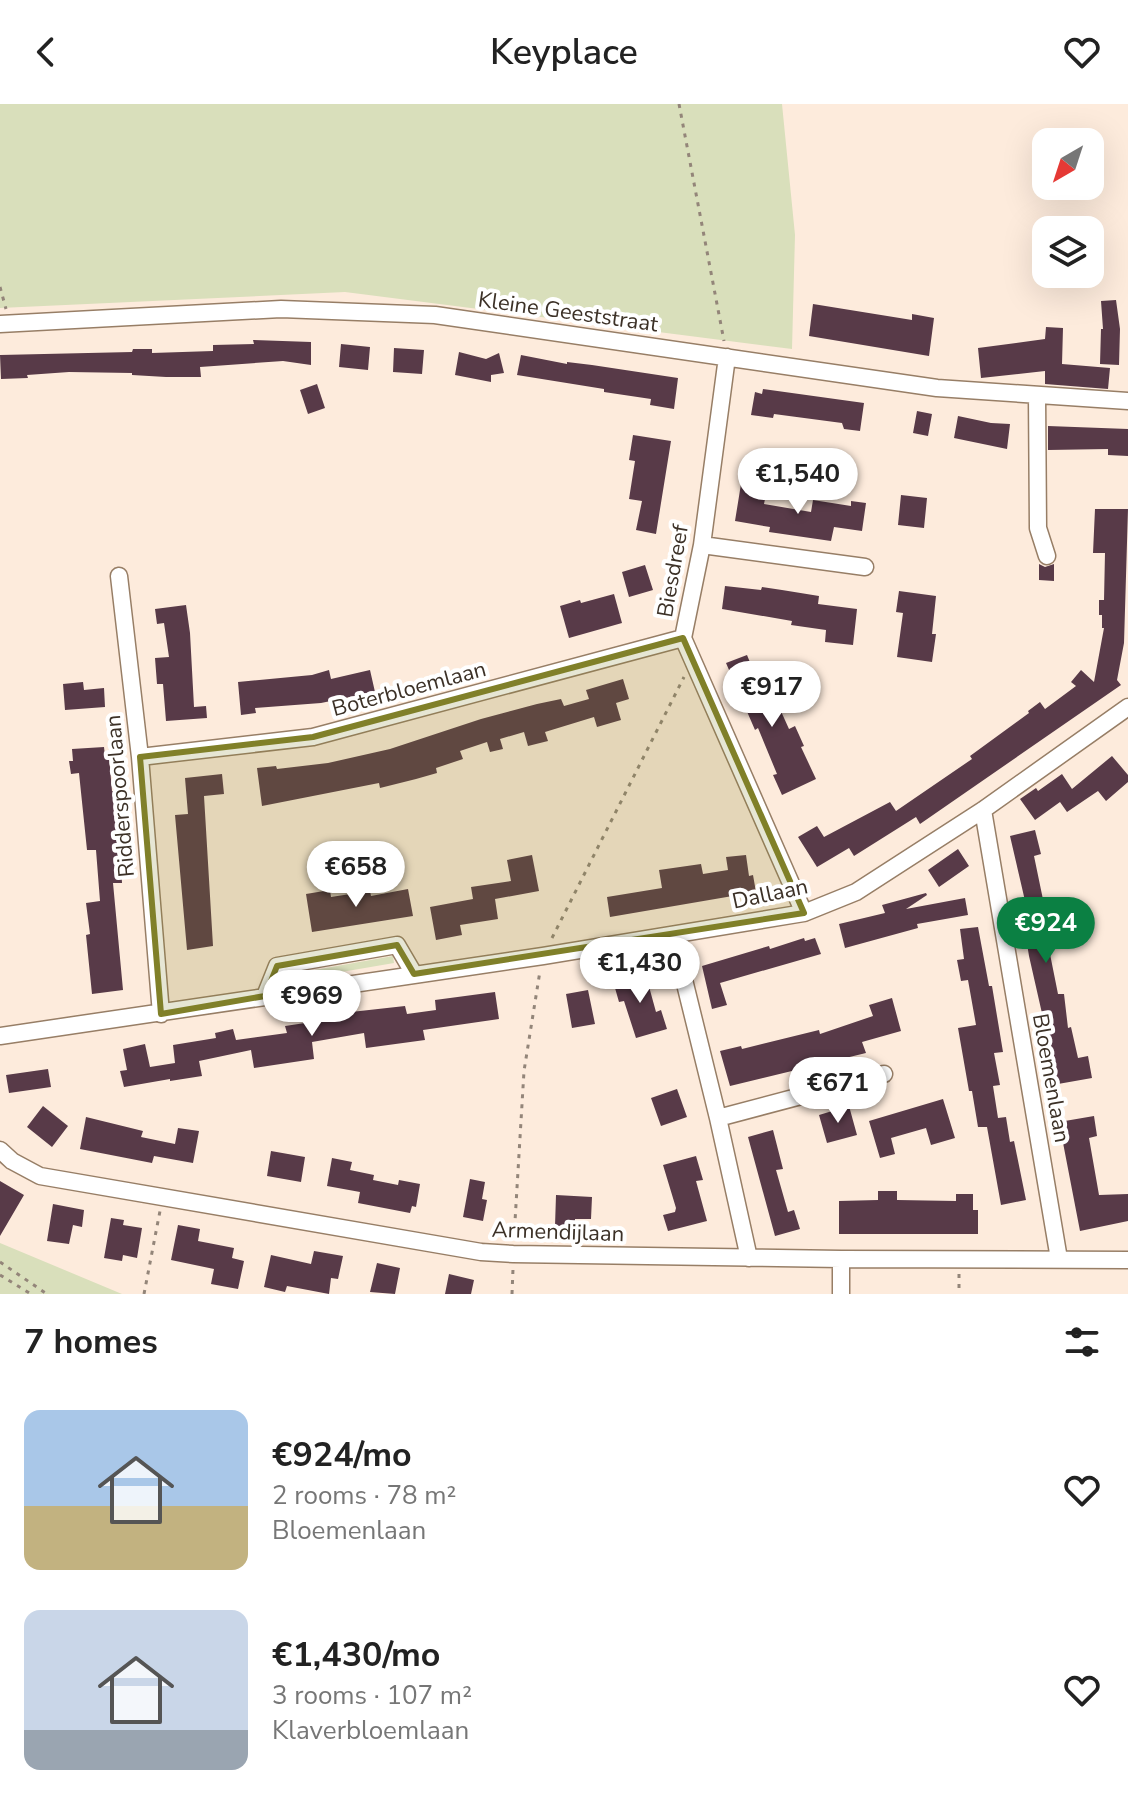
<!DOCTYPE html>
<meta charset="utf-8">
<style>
:root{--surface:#fff;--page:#f2f2f2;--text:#222;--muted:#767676;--accent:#0b8043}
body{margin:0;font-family:"Nunito Sans",sans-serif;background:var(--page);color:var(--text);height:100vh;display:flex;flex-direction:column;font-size:30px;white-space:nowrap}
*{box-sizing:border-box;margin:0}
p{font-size:26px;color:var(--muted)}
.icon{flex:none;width:44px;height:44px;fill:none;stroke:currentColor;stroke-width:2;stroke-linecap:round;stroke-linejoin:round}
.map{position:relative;height:1190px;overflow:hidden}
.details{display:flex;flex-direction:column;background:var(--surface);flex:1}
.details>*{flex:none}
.needle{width:52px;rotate:219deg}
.controls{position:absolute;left:1032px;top:24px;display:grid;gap:16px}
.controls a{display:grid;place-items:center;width:72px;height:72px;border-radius:16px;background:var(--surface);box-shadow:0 8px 32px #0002;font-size:40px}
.price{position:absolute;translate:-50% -68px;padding:0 18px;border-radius:28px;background:#fff;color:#222;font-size:26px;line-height:52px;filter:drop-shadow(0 2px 4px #0008)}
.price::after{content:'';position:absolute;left:50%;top:48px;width:24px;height:18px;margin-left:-12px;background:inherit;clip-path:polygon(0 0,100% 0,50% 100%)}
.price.selected{background:var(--accent);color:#fff}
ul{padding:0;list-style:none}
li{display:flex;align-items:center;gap:24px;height:200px;padding:0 24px}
li span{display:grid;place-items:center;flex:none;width:224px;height:160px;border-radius:16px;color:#555}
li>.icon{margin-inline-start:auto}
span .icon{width:96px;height:96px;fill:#fffc;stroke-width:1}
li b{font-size:34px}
h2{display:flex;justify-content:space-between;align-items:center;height:96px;padding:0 24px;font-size:34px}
header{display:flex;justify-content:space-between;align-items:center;height:104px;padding:0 24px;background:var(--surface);font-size:36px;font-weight:600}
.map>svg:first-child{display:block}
</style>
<header><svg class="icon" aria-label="back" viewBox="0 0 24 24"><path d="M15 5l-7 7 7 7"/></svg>Keyplace<svg class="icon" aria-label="heart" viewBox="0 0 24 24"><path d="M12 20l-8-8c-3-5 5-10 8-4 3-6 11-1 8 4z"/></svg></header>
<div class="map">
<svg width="1128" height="1190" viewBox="0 0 1128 1190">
<rect width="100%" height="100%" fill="#fdebdc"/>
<path fill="#d9dfbb" d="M0,0H782L795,131L792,245L345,188L0,204Z
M393,852L394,859L283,878L280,875L281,872Z
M0,1139L122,1190H0Z"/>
<path fill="#583a48" d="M1116,196L1120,225L1119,261L1100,260L1101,225H1103L1101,197Z
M813,200L912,216V210L934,214L929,252L809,232Z
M1046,223L1063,224L1062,260L1110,264L1108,285L1045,280V267L981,274L978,244L1045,235Z
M253,236L311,238V261L283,257L200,263L201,273H166L132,271V269L69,268L27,271L28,274L1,275L0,251L132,248L133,245H152V249L213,247V241L254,240Z
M341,240L370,243L368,266L339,263Z
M394,244L424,246L422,270L393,268Z
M459,248L486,255L499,249L504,269L491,271V278L455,271Z
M521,251L567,260V258L592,261L678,274L674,305L650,301L651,295L604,288V285L517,271Z
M317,280L325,304L308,310L300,286Z
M763,285L864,299L860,327L844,325L842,319L774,310L773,314L751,311L755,288L762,290Z
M917,307L932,310L928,332L913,329Z
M958,312L991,319L1010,320L1007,345L954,334Z
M1048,322L1128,325V352L1108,351V345L1048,346Z
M633,331L671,337L656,430L636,426L642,397L629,395L635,357L629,356Z
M741,380L767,385L764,400L811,408L813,396L851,402V397L866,399L862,427L834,423L831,437L769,428L770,423L735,417Z
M901,391L927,394L924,424L898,421Z
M1095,405H1128L1124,539L1117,576L1121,581L920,720L916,713L854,752L849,744L817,763L798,733L817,722L824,733L890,698L896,707L972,655L970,652L1029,609L1028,607L1040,598L1045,605L1076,582L1071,578L1081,566L1094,578L1104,524H1102V511H1099V496H1104L1105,449H1093Z
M1039,460L1045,463L1054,460V477L1039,476Z
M645,461L653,486L629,493L622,468Z
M725,482L761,486L762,483L782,486L819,492L818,500L857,505L853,541L825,538L826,526L791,521L792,517L722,505Z
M899,487L936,492L932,530H936L932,558L897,553L903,509L896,508Z
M614,490L622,519L569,534L560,502L580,496L581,499Z
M186,501L190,529L194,603L206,602L207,614L166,617L163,580H157L155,554L169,553L164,519L157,520L155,505Z
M747,551L766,598L775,594L789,625L795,622L804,642L801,643L816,675L782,691L773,671L777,670L758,624L755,626L726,559Z
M329,566L331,575L370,566L375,588L321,599L255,604L256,609L241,611L238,578L312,571Z
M623,575L629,595L616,599L621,616L597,623L594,613L545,628L548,637L528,642L524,628L500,635L503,645L490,648L487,638L460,647L463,655L436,664L437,669L416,675L380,684L379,679L262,702L257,664L276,662L277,665L328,659L390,645L481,615L537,600L561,595L564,602L589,595L586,586Z
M83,578L84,586L104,584L105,603L65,606L63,580Z
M104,643L105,652H109L112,687H116L119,724L122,779H113L123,886L92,890L86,831L90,830L86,799L100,797L96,746H87L79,669L71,670L69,657H73L72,645Z
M1112,652L1128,671V678L1106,697L1098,687L1067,708L1060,698L1035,716L1020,695L1036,684L1038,687L1062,670L1072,685Z
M222,670L224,690L204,692L213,842L187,846L175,711L188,710L185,674Z
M1035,726L1041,750L1034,752L1046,810H1050L1053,829L1046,830L1058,890H1064L1068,924L1071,923L1078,954L1088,952L1092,974L1058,980L1029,852L1023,815L1029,814L1010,732Z
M958,745L969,762L939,783L928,766Z
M532,751L539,787L495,795L498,815L460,821L462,831L436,836L430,803L473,795L471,783L511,777L507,756Z
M746,751L749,772L753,771L756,788L610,813L607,793L662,784L659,766L701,760L703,770L728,766L726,753Z
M408,785L413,812L312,828L306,790L330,786L331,793L370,787L371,792Z
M926,789L927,791L906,805L965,794L968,811L917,820L918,824L845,844L839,820L885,809L882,801Z
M978,823L989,882H992L1003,948L994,949L1000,981L993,982L998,1014L1006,1013L1010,1038L1014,1037L1026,1096L1001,1101L987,1023H978L972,987H969L958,924L976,921L968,876L961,877L957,856L964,855L960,825Z
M804,834L805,837L815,834L821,850L720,879L727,901L712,905L702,862L769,842L770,845Z
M645,868L656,908L661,906L667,925L636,934L624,897L619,898L613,877Z
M588,886L595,920L572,924L566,890Z
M495,888L499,915L423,926L425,936L366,944L364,929L312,938L314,955L254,964L251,946L199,957L202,972L170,977V975L124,983L120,967L127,966L123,945L145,940L150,963L175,959L173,941L216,934L215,929L233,925L236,936L287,929L285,922L325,916L324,911L405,902L407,910L436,906L435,896Z
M892,894L901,927L862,938L866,949L730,982L720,947L741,942L742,945L819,926L820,930L873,912L869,901Z
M48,965L51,983L9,989L6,971Z
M677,985L687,1013L661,1022L651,994Z
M943,995L955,1034L931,1041L926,1024L891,1034L895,1050L880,1054L869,1017Z
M43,1002L68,1022L52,1043L27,1023Z
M849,1002L857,1031L827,1039L819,1011Z
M1094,1012L1097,1032L1089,1034L1099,1091L1128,1090V1117L1080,1127L1059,1018Z
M86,1013L143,1027L141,1033L175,1040L178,1024L199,1027L193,1059L154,1052L152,1059L80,1045Z
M773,1026L783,1065L776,1066L788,1108L794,1106L800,1125L775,1132L748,1033Z
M271,1047L305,1053L301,1078L267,1072Z
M696,1052L703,1076L696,1077L707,1117L668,1127L663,1111L675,1108L676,1104L663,1061Z
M332,1054L352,1058L350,1066L374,1071L373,1076L398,1081L399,1076L420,1080L416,1103L412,1102L410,1109L358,1099L360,1088L327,1082Z
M470,1075L485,1078L482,1095L487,1096L483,1117L463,1113Z
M0,1077L24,1091L0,1132Z
M878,1087H897V1096L956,1097V1090H973V1106H978V1130H839V1097L878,1096Z
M556,1091L592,1093L591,1115H575V1123L555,1122Z
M53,1100L84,1106L82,1123L73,1121L69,1140L47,1137Z
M111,1114L124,1116L123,1121L142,1124L137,1154L123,1151L122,1157L104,1154Z
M178,1121L200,1125L198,1137L234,1144L232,1154L244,1157L238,1185L211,1180L214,1165L171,1156Z
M314,1147L343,1152L338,1175L331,1174L329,1190L287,1182L285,1188L264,1183L271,1151L311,1160Z
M377,1159L400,1164L395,1190L370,1188Z
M449,1170L474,1176L471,1190H445Z"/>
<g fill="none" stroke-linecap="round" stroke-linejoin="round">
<g stroke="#977e66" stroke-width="19">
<path id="minor" d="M0,220L281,205L435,211L937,284L1128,297
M727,253L702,441L683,534L804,809
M1037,291L1038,424L1047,452
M702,441L865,463
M119,472L140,653L161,910
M140,653L313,633L683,534
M983,706L1059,1155
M673,831L718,1014L749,1154
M265,892L277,862L397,841L414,870
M0,932L543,852L804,809L856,788L983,706L1128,603
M718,1014L884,970
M0,1046L12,1057L40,1072L481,1148L513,1150L841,1155L1128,1156
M841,1155V1190"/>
</g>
<path stroke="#938579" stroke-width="3" stroke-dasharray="4 6" stroke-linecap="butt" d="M679,0L724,237
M0,183L6,205
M552,834L684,573
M514,1134L524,967L540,867
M0,1158L47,1190
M959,1170V1190
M0,1171L31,1190
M144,1190L160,1107
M512,1190L513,1165"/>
<use href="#minor" stroke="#fff" stroke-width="16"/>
</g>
<path fill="#808029" fill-opacity="0.2" stroke="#808029" stroke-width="6" stroke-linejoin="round" d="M683,534L804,809L414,870L397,841L277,862L265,892L161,910L140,653L313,633Z"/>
<g text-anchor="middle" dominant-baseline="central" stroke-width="8" stroke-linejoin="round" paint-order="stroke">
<g font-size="22" fill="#3c3127" stroke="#fff">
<text transform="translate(568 208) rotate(8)">Kleine Geeststraat</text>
<text transform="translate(673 467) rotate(-80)">Biesdreef</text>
<text transform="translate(409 585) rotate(-15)">Boterbloemlaan</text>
<text transform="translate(120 692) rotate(-95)">Ridderspoorlaan</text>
<text transform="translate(770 790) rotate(-12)">Dallaan</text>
<text transform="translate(1051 974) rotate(80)">Bloemenlaan</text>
<text transform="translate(558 1128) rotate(2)">Armendijlaan</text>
</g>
</g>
</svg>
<div class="controls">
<a><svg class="needle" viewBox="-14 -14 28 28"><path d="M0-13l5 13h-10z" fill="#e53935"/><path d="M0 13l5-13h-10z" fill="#767676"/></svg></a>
<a><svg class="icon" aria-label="layers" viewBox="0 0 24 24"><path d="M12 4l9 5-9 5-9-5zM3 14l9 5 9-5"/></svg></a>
</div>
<b class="price" style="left:798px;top:412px">€1,540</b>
<b class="price" style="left:772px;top:625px">€917</b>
<b class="price" style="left:356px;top:805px">€658</b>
<b class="price selected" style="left:1046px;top:861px">€924</b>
<b class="price" style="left:640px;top:901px">€1,430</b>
<b class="price" style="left:312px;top:934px">€969</b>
<b class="price" style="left:838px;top:1021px">€671</b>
</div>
<section class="details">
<h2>7 homes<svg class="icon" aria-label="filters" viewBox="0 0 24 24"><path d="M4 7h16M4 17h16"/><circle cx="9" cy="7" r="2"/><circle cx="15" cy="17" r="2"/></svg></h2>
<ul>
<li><span style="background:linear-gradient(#a9c7e8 60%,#c2b280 0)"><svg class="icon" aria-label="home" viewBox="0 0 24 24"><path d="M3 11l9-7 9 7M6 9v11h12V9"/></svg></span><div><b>€924/mo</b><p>2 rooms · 78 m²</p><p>Bloemenlaan</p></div><svg class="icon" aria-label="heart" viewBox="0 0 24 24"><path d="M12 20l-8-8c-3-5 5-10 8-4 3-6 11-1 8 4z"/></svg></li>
<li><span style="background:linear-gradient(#c9d6e8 75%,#9aa5b1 0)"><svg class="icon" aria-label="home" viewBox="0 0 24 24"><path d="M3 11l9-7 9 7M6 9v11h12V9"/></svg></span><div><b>€1,430/mo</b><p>3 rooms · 107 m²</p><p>Klaverbloemlaan</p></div><svg class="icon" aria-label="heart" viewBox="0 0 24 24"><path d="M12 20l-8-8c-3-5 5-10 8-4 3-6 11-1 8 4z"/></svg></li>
</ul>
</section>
